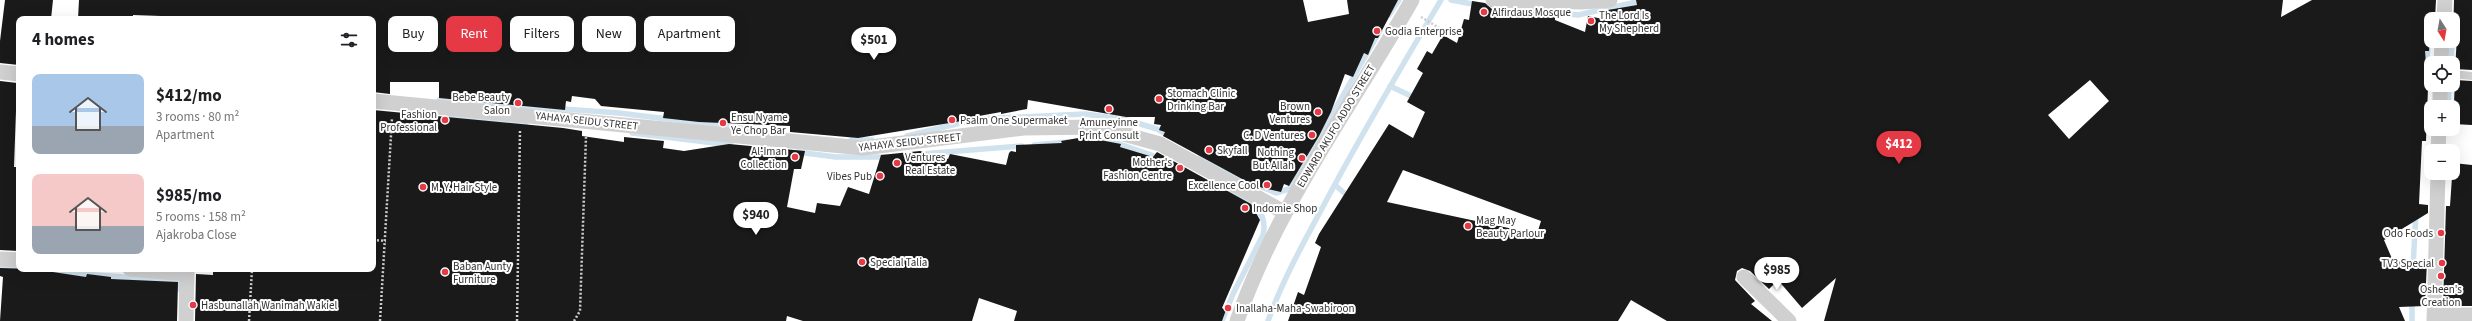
<!DOCTYPE html>
<meta charset="utf-8">
<style>
:root{--surface:#fff;--page:#f2f2f2;--text:#202124;--muted:#757577;--accent:#e63946}
body{margin:0;font-family:"Source Sans 3",sans-serif;background:var(--page);color:var(--text);height:100vh;display:flex;flex-direction:column;font-size:15px;white-space:nowrap}
*{box-sizing:border-box;margin:0}
p{font-size:13px;color:var(--muted)}
.icon{flex:none;width:22px;height:22px;fill:none;stroke:currentColor;stroke-width:2;stroke-linecap:round;stroke-linejoin:round}
.map{position:relative;flex:1;overflow:hidden}
.details{position:absolute;left:16px;top:16px;width:360px;height:256px;display:flex;flex-direction:column;background:var(--surface);border-radius:8px;box-shadow:0 4px 16px #0002}
.details>*{flex:none}
.guide{position:absolute;left:388px;top:16px;width:380px;height:36px;display:flex;gap:8px}
.needle{width:26px;rotate:169deg}
.tools{position:absolute;left:2424px;top:12px;display:grid;gap:8px}
.tools a{display:grid;place-items:center;width:36px;height:36px;border-radius:8px;background:var(--surface);box-shadow:0 4px 16px #0002;font-size:20px}
.price{position:absolute;translate:-50% -34px;padding:0 9px;border-radius:14px;background:#fff;color:#222;font-size:13px;line-height:26px;filter:drop-shadow(0 1px 2px #0008)}
.price::after{content:'';position:absolute;left:50%;top:24px;width:12px;height:9px;margin-left:-6px;background:inherit;clip-path:polygon(0 0,100% 0,50% 100%)}
.price.on{background:var(--accent);color:#fff}
ul{padding:0;list-style:none}
li{display:flex;align-items:center;gap:12px;height:100px;padding:0 16px}
li span{display:grid;place-items:center;flex:none;width:112px;height:80px;border-radius:8px;color:#555}
li>.icon{margin-inline-start:auto}
span .icon{width:48px;height:48px;fill:#fffc;stroke-width:1}
li b{font-size:17px}
h2{display:flex;justify-content:space-between;align-items:center;height:48px;padding:0 16px;font-size:17px}
.pill{padding:0 14px;border-radius:8px;background:var(--surface);box-shadow:0 4px 16px #0002;font-size:14px;line-height:36px}
.pill.on{background:var(--accent);color:#fff}
.map>svg:first-child{display:block}
</style>
<div class="map">
<svg width="2472" height="321" viewBox="0 0 2472 321">
<rect width="100%" height="100%" fill="#fff"/>
<g fill="none" stroke-linecap="round" stroke-linejoin="round">
<path stroke="#cfe2ee" stroke-width="5.5" d="M1451,0L1478,5
M1502,7L1578,15L1645,0
M1389,15L1399,0
M2453,30L2454,18
M2451,63L2452,41
M2426,77L2428,44
M0,84L19,86
M1390,86L1417,99
M439,100L619,113L779,133
M2448,107L2449,85
M447,117L526,123
M632,133L731,145
M907,136L977,119L1085,114L1127,120L1157,129L1170,136
M851,140H872
M1088,140H1108L1160,158
M1034,145L1068,142
M797,152L836,157H886
M921,154L1022,146
M1201,156L1242,179L1276,193L1289,189L1380,31
M1335,185L1350,198
M1222,188C1242,199 1270,207 1263,235L1233,294L1222,321
M0,267L19,268
M2413,267L2416,213
M40,271L166,280L178,282V289
M1268,321C1283,279 1305,240 1326,201C1362,133 1402,66 1441,0
M2412,321V299"/>
</g>
<path fill="#1a1a1a" fill-rule="evenodd" d="M5,0H53L51,19H19V65L0,63V41Z
M79,0H1303L1308,22L1349,14L1347,0H1398L1378,38H1375L1368,55L1364,53L1353,77L1345,74L1331,112L1319,136L1289,186L1284,184L1281,192L1255,186L1163,136L1165,132L1159,130L1161,125L1154,124L1155,117H1126L1028,100L1027,109L1001,114V112L968,118V120L858,138L790,132V126L699,122L663,118L664,112L601,106L595,99L572,96L571,102L566,101L565,110L439,98V82H390V94L373,92V19H161V16L133,15V19H78Z
M1636,0H2283L2281,17L2312,0H2436L2435,19H2431L2429,51H2425L2428,88L2426,141H2422L2419,204L2428,205V213L2384,240L2393,261H2427L2425,306L2399,307L2405,321H1824L1836,278L1802,308L1778,280L1769,289L1750,271L1742,268L1737,271L1735,280L1755,301L1751,304L1772,321H1667L1631,300L1618,321H1288L1298,292L1304,295L1321,247L1315,243L1319,234L1389,124L1413,138L1425,112L1407,102L1423,73L1417,69L1427,51L1432,54L1443,35L1457,43L1464,19L1469,20L1472,1L1485,3L1492,9L1523,10L1555,16V20L1585,32L1588,16L1603,19L1602,11L1637,5ZM2090,80L2109,101L2069,139L2048,115ZM1403,170L1541,221L1537,234L1387,202Z
M2454,0H2472V70L2455,69L2457,37H2453Z
M2455,80L2472,81V125L2453,124Z
M0,81L17,83L14,167H19V251L0,250Z
M373,110L563,128L582,131V136L624,142V137L664,141L663,148L684,151L729,144L805,151L801,169H794L787,207L815,213L817,203L840,206L848,187L869,194L881,155L920,151L948,159L950,154L1006,165L1009,153L1011,151L1016,152V145L1062,143L1061,141L1084,137L1121,144L1120,147L1153,157L1157,152L1251,204L1260,220L1222,308L1226,310L1222,321H1014L1017,311L979,298L972,321H803L787,316L786,321H195L196,274L213,275V269H373Z
M2453,163L2472,165V306H2443L2446,206H2450Z
M0,268L33,269L86,277L87,274L111,277V279L178,282L177,321H0L3,277L0,276Z"/>
<g fill="none" stroke-linecap="round" stroke-linejoin="round">
<path stroke="#cdcdcd" stroke-width="2.5" stroke-dasharray="2 2" stroke-linecap="butt" d="M1421,17L1446,32
M373,240L386,241
M249,321L252,269
M380,321L392,118
M517,321L520,130
M574,321L580,311L586,137"/>
<path stroke="#d0d0d0" stroke-width="8" d="M2453,74L2472,76"/>
<path stroke="#d0d0d0" stroke-width="15" d="M1493,0L1582,2L1610,0
M2444,19L2445,0
M2441,63L2442,41
M0,72L19,74
M373,101L863,148L1024,128L1098,127L1160,144L1284,212
M2440,107V85
M2438,151L2439,129
M0,259L19,260
M130,269L187,274
M1744,277L1789,321
M2434,315H2472
M186,321L187,269
M1237,321C1277,205 1352,106 1412,0
M2434,321L2438,173"/>
</g>
<g fill="#e63946" stroke="#fff" stroke-width="1.5">
<circle cx="1484" cy="12" r="4"/>
<circle cx="1591" cy="21" r="4"/>
<circle cx="1377" cy="31" r="4"/>
<circle cx="1159" cy="99" r="4"/>
<circle cx="518" cy="103" r="4"/>
<circle cx="1109" cy="109" r="4"/>
<circle cx="1318" cy="112" r="4"/>
<circle cx="445" cy="120" r="4"/>
<circle cx="952" cy="120" r="4"/>
<circle cx="723" cy="123" r="4"/>
<circle cx="1312" cy="135" r="4"/>
<circle cx="1209" cy="150" r="4"/>
<circle cx="795" cy="157" r="4"/>
<circle cx="1302" cy="158" r="4"/>
<circle cx="897" cy="163" r="4"/>
<circle cx="1180" cy="168" r="4"/>
<circle cx="880" cy="176" r="4"/>
<circle cx="1267" cy="185" r="4"/>
<circle cx="423" cy="187" r="4"/>
<circle cx="1245" cy="208" r="4"/>
<circle cx="1468" cy="226" r="4"/>
<circle cx="2441" cy="233" r="4"/>
<circle cx="862" cy="262" r="4"/>
<circle cx="2442" cy="263" r="4"/>
<circle cx="445" cy="272" r="4"/>
<circle cx="2441" cy="276" r="4"/>
<circle cx="193" cy="305" r="4"/>
<circle cx="1228" cy="308" r="4"/>
</g>
<g text-anchor="middle" dominant-baseline="central" stroke-width="4" stroke-linejoin="round" paint-order="stroke">
<g font-size="11" fill="#333" stroke="#fff" text-anchor="start">
<text x="1492" y="12">Alfirdaus Mosque</text>
<text x="1599" y="15">The Lord Is<tspan x="1599" dy="13">My Shepherd</tspan></text>
<text x="1385" y="31">Godia Enterprise</text>
<text x="1167" y="93">Stomach Clinic<tspan x="1167" dy="13">Drinking Bar</tspan></text>
<text x="510" y="97" text-anchor="end">Bebe Beauty<tspan x="510" dy="13">Salon</tspan></text>
<text x="1310" y="106" text-anchor="end">Brown<tspan x="1310" dy="13">Ventures</tspan></text>
<text x="437" y="114" text-anchor="end">Fashion<tspan x="437" dy="13">Professional</tspan></text>
<text x="731" y="117">Ensu Nyame<tspan x="731" dy="13">Ye Chop Bar</tspan></text>
<text x="960" y="120">Psalm One Supermaket</text>
<text x="1109" y="122" text-anchor="middle">Amuneyinne<tspan x="1109" dy="13">Print Consult</tspan></text>
<text x="1304" y="135" text-anchor="end">C. D Ventures</text>
<text x="1217" y="150">Skyfall</text>
<text x="787" y="151" text-anchor="end">Al-Iman<tspan x="787" dy="13">Collection</tspan></text>
<text x="1294" y="152" text-anchor="end">Nothing<tspan x="1294" dy="13">But Allah</tspan></text>
<text x="905" y="157">Ventures<tspan x="905" dy="13">Real Estate</tspan></text>
<text x="1172" y="162" text-anchor="end">Mother's<tspan x="1172" dy="13">Fashion Centre</tspan></text>
<text x="872" y="176" text-anchor="end">Vibes Pub</text>
<text x="1259" y="185" text-anchor="end">Excellence Cool</text>
<text x="431" y="187">M. Y. Hair Style</text>
<text x="1253" y="208">Indomie Shop</text>
<text x="1476" y="220">Mag May<tspan x="1476" dy="13">Beauty Parlour</tspan></text>
<text x="2433" y="233" text-anchor="end">Odo Foods</text>
<text x="870" y="262">Special Talia</text>
<text x="2434" y="263" text-anchor="end">TV3 Special</text>
<text x="453" y="266">Baban Aunty<tspan x="453" dy="13">Furniture</tspan></text>
<text x="2441" y="289" text-anchor="middle">Osheen's<tspan x="2441" dy="13">Creation</tspan></text>
<text x="201" y="305">Hasbunallah Wanimah Wakiel</text>
<text x="1236" y="308">Inallaha-Maha-Swabiroon</text>
</g>
<g font-size="11" fill="#333" stroke="#fff">
<text transform="translate(587 121) rotate(6)">YAHAYA SEIDU STREET</text>
<text transform="translate(1336 126) rotate(-59)">EDWARD AKUFO ADDO STREET</text>
<text transform="translate(910 142) rotate(-6)">YAHAYA SEIDU STREET</text>
</g>
</g>
</svg>
<div class="tools">
<a><svg class="needle" viewBox="-14 -14 28 28"><path d="M0-13l5 13h-10z" fill="#e53935"/><path d="M0 13l5-13h-10z" fill="#757577"/></svg></a>
<a><svg class="icon" aria-label="locate" viewBox="0 0 24 24"><circle cx="12" cy="12" r="6"/><path d="M12 2v4M12 18v4M2 12h4M18 12h4"/></svg></a>
<a>+</a>
<a>−</a>
</div>
<b class="price" style="left:874px;top:61px">$501</b>
<b class="price on" style="left:1899px;top:165px">$412</b>
<b class="price" style="left:756px;top:236px">$940</b>
<b class="price" style="left:1777px;top:291px">$985</b>
<div class="guide">
<a class="pill">Buy</a>
<a class="pill on">Rent</a>
<a class="pill">Filters</a>
<a class="pill">New</a>
<a class="pill">Apartment</a>
</div>
<section class="details">
<h2>4 homes<svg class="icon" aria-label="filters" viewBox="0 0 24 24"><path d="M4 7h16M4 17h16"/><circle cx="9" cy="7" r="2"/><circle cx="15" cy="17" r="2"/></svg></h2>
<ul>
<li><span style="background:linear-gradient(#a9c7e8 65%,#9aa5b1 0)"><svg class="icon" aria-label="home" viewBox="0 0 24 24"><path d="M3 11l9-7 9 7M6 9v11h12V9"/></svg></span><div><b>$412/mo</b><p>3 rooms · 80 m²</p><p>Apartment</p></div></li>
<li><span style="background:linear-gradient(#f6c9c9 65%,#9aa5b1 0)"><svg class="icon" aria-label="home" viewBox="0 0 24 24"><path d="M3 11l9-7 9 7M6 9v11h12V9"/></svg></span><div><b>$985/mo</b><p>5 rooms · 158 m²</p><p>Ajakroba Close</p></div></li>
</ul>
</section>
</div>
